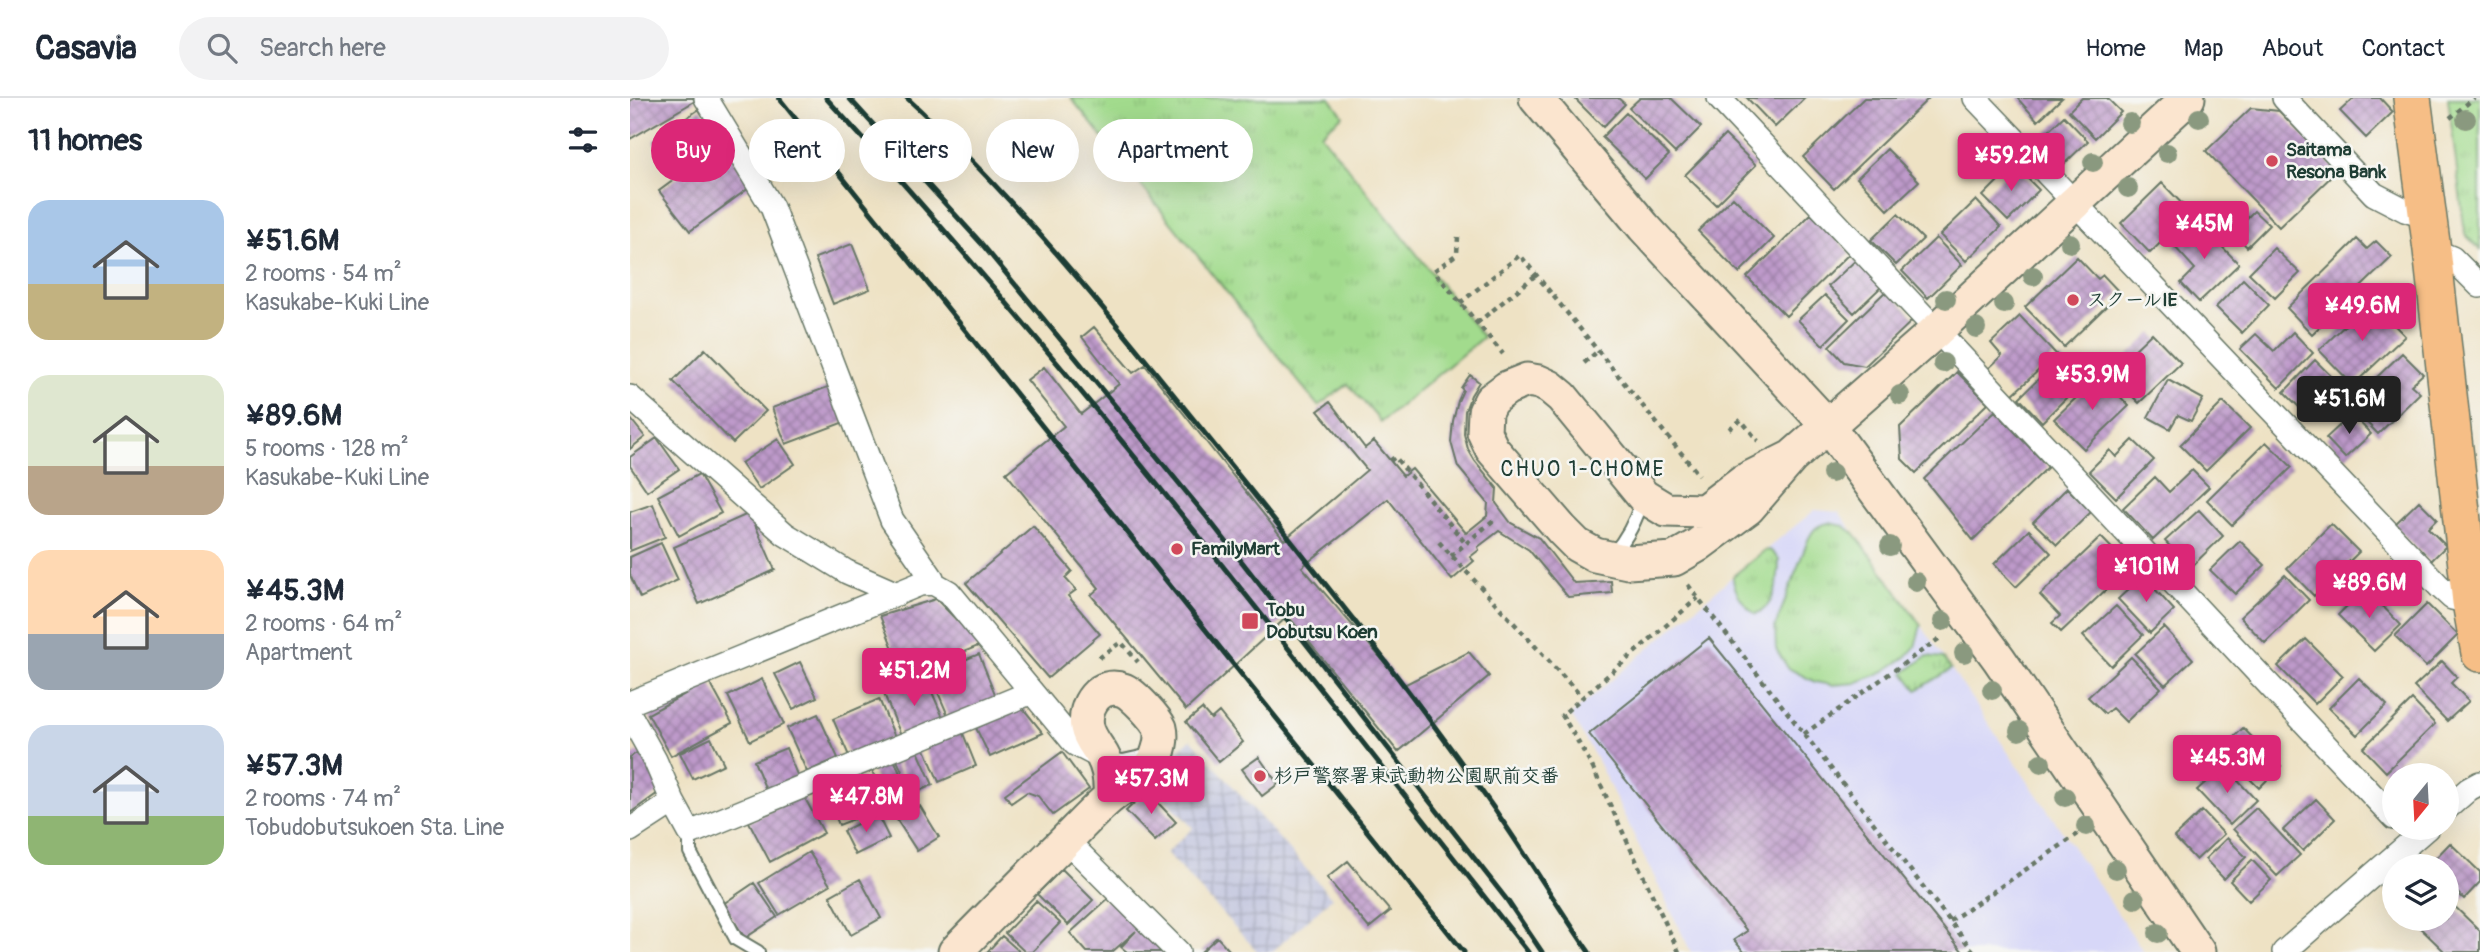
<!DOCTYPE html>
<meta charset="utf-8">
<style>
:root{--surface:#fff;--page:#f2f2f3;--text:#1f2937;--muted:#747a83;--line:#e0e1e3;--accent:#db2777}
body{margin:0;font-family:Pangolin,"Klee One",sans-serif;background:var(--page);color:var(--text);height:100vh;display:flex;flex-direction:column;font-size:26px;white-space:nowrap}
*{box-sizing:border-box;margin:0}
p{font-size:23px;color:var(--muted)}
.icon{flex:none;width:38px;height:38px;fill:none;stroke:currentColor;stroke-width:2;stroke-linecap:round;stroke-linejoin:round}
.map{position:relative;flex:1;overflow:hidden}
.side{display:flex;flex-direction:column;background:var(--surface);width:630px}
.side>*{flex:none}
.top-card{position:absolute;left:21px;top:21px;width:665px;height:63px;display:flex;gap:14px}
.needle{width:46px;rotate:198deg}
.tools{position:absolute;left:1752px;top:665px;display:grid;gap:14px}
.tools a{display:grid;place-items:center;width:77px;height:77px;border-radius:50%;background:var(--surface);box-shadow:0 7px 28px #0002;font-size:35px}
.price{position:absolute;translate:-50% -60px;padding:0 16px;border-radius:7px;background:var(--accent);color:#fff;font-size:23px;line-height:46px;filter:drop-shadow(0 2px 4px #0008)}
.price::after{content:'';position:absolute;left:50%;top:42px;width:21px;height:16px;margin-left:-10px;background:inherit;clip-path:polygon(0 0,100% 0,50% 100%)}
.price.selected{background:#222;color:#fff}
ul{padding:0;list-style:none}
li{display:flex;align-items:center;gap:21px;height:175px;padding:0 28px}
li span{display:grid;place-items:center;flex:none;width:196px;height:140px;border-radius:21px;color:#555}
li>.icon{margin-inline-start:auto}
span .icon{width:84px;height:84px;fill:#fffc;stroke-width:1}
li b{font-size:30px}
h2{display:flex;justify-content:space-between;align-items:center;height:84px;padding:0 28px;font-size:30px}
.chip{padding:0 24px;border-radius:32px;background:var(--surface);box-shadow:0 7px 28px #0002;font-size:24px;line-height:63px}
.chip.selected{background:var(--accent);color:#fff}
header{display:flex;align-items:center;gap:42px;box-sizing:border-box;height:98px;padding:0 35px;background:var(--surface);border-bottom:2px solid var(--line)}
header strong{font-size:33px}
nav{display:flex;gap:38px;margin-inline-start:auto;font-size:24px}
.search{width:490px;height:63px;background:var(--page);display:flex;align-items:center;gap:18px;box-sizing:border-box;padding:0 24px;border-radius:38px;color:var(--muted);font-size:26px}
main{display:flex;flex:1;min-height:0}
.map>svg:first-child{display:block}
</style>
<header>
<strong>Casavia</strong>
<div class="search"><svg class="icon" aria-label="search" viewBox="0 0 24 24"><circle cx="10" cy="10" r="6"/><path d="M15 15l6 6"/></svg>Search here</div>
<nav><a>Home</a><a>Map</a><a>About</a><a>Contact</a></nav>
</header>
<main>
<section class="side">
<h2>11 homes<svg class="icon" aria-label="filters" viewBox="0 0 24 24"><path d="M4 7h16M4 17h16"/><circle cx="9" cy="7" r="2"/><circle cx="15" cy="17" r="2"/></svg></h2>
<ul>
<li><span style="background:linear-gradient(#a9c7e8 60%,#c2b280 0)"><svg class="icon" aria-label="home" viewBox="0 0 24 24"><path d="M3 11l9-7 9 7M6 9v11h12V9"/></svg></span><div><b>¥51.6M</b><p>2 rooms · 54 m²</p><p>Kasukabe-Kuki Line</p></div></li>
<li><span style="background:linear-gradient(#dfe7d0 65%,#b9a48a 0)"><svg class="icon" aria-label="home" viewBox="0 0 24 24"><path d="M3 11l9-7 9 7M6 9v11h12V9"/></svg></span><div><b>¥89.6M</b><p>5 rooms · 128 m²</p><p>Kasukabe-Kuki Line</p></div></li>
<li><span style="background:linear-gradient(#ffd9b3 60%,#9aa5b1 0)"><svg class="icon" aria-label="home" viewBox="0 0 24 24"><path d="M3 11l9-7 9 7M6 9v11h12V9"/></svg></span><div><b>¥45.3M</b><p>2 rooms · 64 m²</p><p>Apartment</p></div></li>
<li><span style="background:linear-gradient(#c9d6e8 65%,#8fb573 0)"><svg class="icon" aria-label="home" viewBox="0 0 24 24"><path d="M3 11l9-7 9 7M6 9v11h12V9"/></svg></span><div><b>¥57.3M</b><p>2 rooms · 74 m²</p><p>Tobudobutsukoen Sta. Line</p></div></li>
</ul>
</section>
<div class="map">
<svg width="1850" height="854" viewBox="0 0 1850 854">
<defs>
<pattern id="industrial-grid" width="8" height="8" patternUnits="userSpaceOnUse" patternTransform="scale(1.75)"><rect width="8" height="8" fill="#bfc2dd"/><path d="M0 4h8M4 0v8" fill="none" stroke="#9b9fb4"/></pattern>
<pattern id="grass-tufts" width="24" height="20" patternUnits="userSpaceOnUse" patternTransform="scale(1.75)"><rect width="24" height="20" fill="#a2db8d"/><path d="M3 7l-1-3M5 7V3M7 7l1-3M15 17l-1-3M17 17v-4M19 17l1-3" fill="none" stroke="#8bbd7a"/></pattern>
<pattern id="building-cross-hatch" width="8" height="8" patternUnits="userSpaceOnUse" patternTransform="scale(1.75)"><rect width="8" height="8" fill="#be9aca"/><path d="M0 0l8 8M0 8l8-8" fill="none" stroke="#9a7fa5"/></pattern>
</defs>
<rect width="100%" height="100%" fill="#f6f6f2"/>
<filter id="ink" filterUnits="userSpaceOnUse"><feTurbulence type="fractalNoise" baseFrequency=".0143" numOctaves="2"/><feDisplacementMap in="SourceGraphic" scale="14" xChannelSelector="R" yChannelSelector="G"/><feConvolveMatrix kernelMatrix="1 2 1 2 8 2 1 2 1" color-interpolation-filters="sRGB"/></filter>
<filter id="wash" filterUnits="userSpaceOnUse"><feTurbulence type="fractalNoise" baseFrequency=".00686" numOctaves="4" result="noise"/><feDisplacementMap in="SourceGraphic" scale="28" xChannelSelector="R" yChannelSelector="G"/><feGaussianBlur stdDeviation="1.57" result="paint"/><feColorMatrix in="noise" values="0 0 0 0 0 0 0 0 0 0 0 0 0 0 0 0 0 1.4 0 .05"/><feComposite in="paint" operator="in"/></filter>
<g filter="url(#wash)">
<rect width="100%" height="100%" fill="#eee2c4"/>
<path fill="#d7d7f8" d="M1185,412L1209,414L1225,436L1303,544L1514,854H1061L966,660L941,617L1103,478Z"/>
<path fill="url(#industrial-grid)" d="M561,641L702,800L642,854H628L536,755L563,730L517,681Z"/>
<path fill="url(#grass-tufts)" stroke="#608c60" stroke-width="2" d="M441,0H700L713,17L691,36L853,239L751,324L718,286L688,308Z
M1818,0H1850V152L1835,136Z
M1199,425L1214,428L1225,436L1291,527L1285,549L1276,559L1251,575L1225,585L1203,587L1185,584L1158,570L1146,551L1145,529L1178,442C1183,431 1187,427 1199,425Z
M1140,452L1149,461C1149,480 1146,508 1126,516C1115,509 1102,491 1103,478L1134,453Z
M1297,558L1313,560L1321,571L1287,592L1274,575Z"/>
<g id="blocks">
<path fill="url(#building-cross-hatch)" d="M5,0H63L65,3L0,41V3Z
M949,0H988L995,6L973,29L946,2Z
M1010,0H1041L1071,29L1045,55L999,10Z
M1117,0H1175L1145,29Z
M1234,0H1299L1204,91L1173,59Z
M1387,0H1432L1408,23Z
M1452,0H1477L1491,14L1465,40L1439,13Z
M1724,0H1750L1763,14L1736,40L1710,13Z
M71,10L91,40L43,72L23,43Z
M1621,10L1649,13L1707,73L1649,129L1576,53Z
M996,15L1039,57L1015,81L972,39Z
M1434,18L1458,43L1434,66L1410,41Z
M1095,37L1126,67L1086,107L1055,77Z
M93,46L123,87L60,133L29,93Z
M1257,51L1289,83L1258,112L1227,80Z
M1384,67L1409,92L1378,123L1353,98Z
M1532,85L1561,115L1520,155L1491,125Z
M1103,99L1144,140L1109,175L1068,133Z
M1346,102L1371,129L1336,163L1310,137Z
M1624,113L1639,127L1617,149L1603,134Z
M1181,116L1220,155L1156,218L1117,179Z
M1268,116L1293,141L1266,167L1241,142Z
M1568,124L1609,166L1569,204L1551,185L1565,171L1544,148Z
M1306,140L1332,167L1298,200L1272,173Z
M1727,141L1737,151L1746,143L1762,159L1682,236L1657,210Z
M222,146L240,191L203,206L185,160Z
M1644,150L1670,175L1645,200L1619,175Z
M1447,159L1468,181L1473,177L1490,195L1434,249L1395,209Z
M1226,162L1252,188L1224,215L1198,188Z
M1613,181L1639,207L1612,235L1586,209Z
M1257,192L1285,220L1235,268L1214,264L1199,248Z
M1195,197L1219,221L1193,247L1168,222Z
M1741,203L1775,238L1723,287L1689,252Z
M1390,218L1426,256L1382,297L1358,271L1372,258L1361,245Z
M464,229L503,275L515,267L654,442L737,372L688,313L700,304L735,350L744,343L773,378L782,371L836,435L857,418L858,405L828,369L821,344L823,323L828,303L833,292L831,290L840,277L849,284L841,297L835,313L834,336L838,351L845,363L867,390L866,405L881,425L909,440L944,485L981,483L982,495L938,499L899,452L869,433L848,449L849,452L840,459L844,463L822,482L758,401L672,469L774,587L839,554L859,578L768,654L658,518L556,612L461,497L469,490L376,375L434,328L397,282L414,269L451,316L489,286L452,239Z
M1663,234L1683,255L1649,290L1610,251L1626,236L1644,253Z
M1522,235L1551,265L1509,305L1480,275Z
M75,251L136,313L103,345L43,283Z
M1772,255L1793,276L1781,287L1790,295L1748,336L1719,306Z
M1430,260L1453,283L1412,324L1389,300Z
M1685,262L1709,286L1677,317L1654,294Z
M1327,274L1358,305L1286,375L1272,361L1270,329Z
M1470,277L1499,308L1454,351L1424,321Z
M1538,282L1573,301L1561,323L1548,317L1540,331L1518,319Z
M203,287L217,323L156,346L142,310Z
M1593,304L1620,330L1576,373L1550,347Z
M1365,313L1418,369L1343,442L1294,381Z
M1722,316L1741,336L1715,360L1696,340Z
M0,320L15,339L0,351Z
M27,340L49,371L17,393L0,368V359Z
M148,341L165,366L129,391L111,365Z
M1503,342L1524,362L1486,400L1459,373L1480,352L1486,359Z
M1636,344L1662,369L1602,427L1577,402Z
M1562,372L1579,389L1523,442L1493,410L1525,379L1539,394Z
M69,376L91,415L49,438L28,398Z
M1437,390L1461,414L1427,447L1403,424Z
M1789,403L1807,421L1798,430L1816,448L1800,464L1764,427Z
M23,406L35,439L0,453V414Z
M1569,412L1593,438L1560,470L1535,443Z
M120,415L145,472L69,506L44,449Z
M1701,426L1729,454L1684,498L1657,470Z
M403,428L442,473L435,480L446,492L438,498L470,536L418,580L336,485Z
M1399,432L1421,455L1386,489L1364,466Z
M1471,439L1500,469L1431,534L1422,525L1430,518L1410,497Z
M1610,443L1635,467L1605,496L1580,472Z
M31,445L48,482L10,500L0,477V459Z
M1655,477L1679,502L1635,545L1610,519Z
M1513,478L1544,512L1520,535L1488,501Z
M1735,490L1771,527L1744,553L1708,517Z
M306,501L351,547L274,578L250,518Z
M1797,506L1828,537L1796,569L1765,538Z
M1486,508L1513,537L1481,568L1453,538Z
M1534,529L1563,561L1535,587L1505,556Z
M1079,540L1333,854H1114L1104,842L1117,833L959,636Z
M1676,541L1713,578L1685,606L1648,568Z
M349,556L367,601L319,620L300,576Z
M1501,559L1531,590L1496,624L1482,610L1475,616L1458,599Z
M1812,563L1827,579L1821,585L1839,603L1817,623L1784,589Z
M170,564L187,599L163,611L145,576Z
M295,578L315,624L273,642L254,596Z
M1729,580L1757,607L1727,637L1699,610Z
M132,581L154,626L120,643L98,598Z
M79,583L102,625L41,658L18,616Z
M249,601L265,639L219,658L203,621Z
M1782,602L1805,626L1756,674L1733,650Z
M392,609L413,635L360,659L346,630Z
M572,611L581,621L589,614L613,644L589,664L556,624Z
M188,616L208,660L177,674L157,630Z
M1613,630L1651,668L1629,690L1591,652Z
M332,633L346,668L309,684L294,649Z
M81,640L94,666L63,681L50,655Z
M156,650L170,684L138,697L124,663Z
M287,651L303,687L282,696L266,660Z
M10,653L35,690L0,715V659Z
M432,654L459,691L423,717L408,698L397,694L381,705L375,696Z
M629,659L648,686L632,698L612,671Z
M264,661L281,702L260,712L241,671Z
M1594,668L1626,702L1600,727L1567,692Z
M232,680L245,713L209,727L196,694Z
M517,693L546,724L525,743L496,713Z
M172,695L194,735L140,764L119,724Z
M1686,701L1705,721L1673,753L1653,732Z
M290,708L309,739L287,753L267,722Z
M1626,710L1670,757L1647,778L1603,731Z
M1572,713L1594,736L1566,762L1544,739Z
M247,716L259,740L225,757L213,733Z
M1597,740L1616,759L1594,781L1575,761Z
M1820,745L1850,774V784L1834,801L1816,784V768H1798Z
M179,754L200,787L149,817L129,785Z
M1622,762L1641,782L1619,803L1600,783Z
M718,763L760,813L739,830L697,780Z
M432,771L463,802L438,827L407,796Z
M230,781L251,820L221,837L200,798Z
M124,785L147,819L115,840L93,806Z
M481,798L536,854H497L491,849L506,833L482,854H457L440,835Z
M1816,800L1850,833V854H1815L1781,821H1816Z
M406,803L430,825L402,854H395L375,835Z
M372,838L390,854H357Z
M587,839L601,854H571Z"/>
</g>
</g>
<g filter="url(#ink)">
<use href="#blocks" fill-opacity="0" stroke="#677766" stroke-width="2"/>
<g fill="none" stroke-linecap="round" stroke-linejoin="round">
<g stroke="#677766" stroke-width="16">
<path id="lane" d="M983,456C998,439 1007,421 1013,399
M476,661L493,663L520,657
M60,735V754L106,841L128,854"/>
</g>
<g stroke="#677766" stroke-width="26">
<path id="street" d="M76,0L142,109L262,422L302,480L303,485
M1089,0L1764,720
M1345,0L1810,489L1822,500L1841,504
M1654,0L1744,96L1775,112L1797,119
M1802,152L1822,160L1850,188
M0,299L155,436L217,474L267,496
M0,605L290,486L303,485L319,494L445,646L474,661
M0,617L25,662L43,704L60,735L402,594
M1816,711L1839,691L1850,685
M0,732L43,704
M436,742L548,854
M1654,854L1797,730"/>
</g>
<g stroke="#677766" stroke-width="37">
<path id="secondary" d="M906,0L1014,129L1198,328L1369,561L1568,854
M1162,359L1112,384L1074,413L1036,412L1013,398L932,299L920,289L909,284L897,282L877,290L861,302L855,314L854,334L862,351L932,432L947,447L965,457L998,464L1044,461L1068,447L1118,410L1162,359L1307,232L1558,0
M325,854C357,821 390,788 423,755C442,737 460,716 480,699C496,685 520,678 527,657C530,649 532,638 530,630C526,621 503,595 493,592C470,583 453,607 457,629C459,640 467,648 472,657C480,671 481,684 480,699"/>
</g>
<g stroke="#677766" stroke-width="40">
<path id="primary" d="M1782,0L1802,152L1841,504L1850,555"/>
</g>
<path stroke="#677766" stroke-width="4.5" stroke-dasharray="5 5" stroke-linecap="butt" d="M1820,20L1844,0
M828,139L827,156L804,173L873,256
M830,205L890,157L1069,377
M847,225L906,177
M954,265L968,253
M1099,331L1111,322L1128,343
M760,363L765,359L836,446
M809,444L952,599
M821,458L866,420
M1058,487L1344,854
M469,560L491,544L508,564
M1174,636L1310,540
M1320,823L1448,736
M1049,854L960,664L932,617L1068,500"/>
<use href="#lane" stroke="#fff" stroke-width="12"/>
<use href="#street" stroke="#fff" stroke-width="23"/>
<use href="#secondary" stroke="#fbe5cf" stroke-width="33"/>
<use href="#primary" stroke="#f6be86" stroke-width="37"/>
<path stroke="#1f3d34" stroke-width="5" d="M149,0L834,854
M196,0C445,271 669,565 898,854
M219,0L351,145L576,418L877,802L912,854
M277,0C387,101 479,216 573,333C673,457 773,581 865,712C897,758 927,807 959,854"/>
</g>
<g fill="#8a997f">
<circle cx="1569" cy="20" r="10"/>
<circle cx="1836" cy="21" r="10"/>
<circle cx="1500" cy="25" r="10"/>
<circle cx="1537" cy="55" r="10"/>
<circle cx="1463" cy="64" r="10"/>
<circle cx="1498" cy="90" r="10"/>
<circle cx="1440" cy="145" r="10"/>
<circle cx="1403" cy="178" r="10"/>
<circle cx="1316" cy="201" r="10"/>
<circle cx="1374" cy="206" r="10"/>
<circle cx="1346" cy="230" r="10"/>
<circle cx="1313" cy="265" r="10"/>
<circle cx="1270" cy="297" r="10"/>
<circle cx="1202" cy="375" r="10"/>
<circle cx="1260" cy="448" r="10"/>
<circle cx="1286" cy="484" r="10"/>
<circle cx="1313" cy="523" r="10"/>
<circle cx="1334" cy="555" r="10"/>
<circle cx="1362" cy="592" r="10"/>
<circle cx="1389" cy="633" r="10"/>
<circle cx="1411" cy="665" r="10"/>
<circle cx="1435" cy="699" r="10"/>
<circle cx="1456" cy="728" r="10"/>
<circle cx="1486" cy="771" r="10"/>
<circle cx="1505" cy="801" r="10"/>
<circle cx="1528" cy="835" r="10"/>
</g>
</g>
<g fill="#d1495b" stroke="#f6f6f2" stroke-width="2.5">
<circle cx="1642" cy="63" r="7"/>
<circle cx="1443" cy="202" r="7"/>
<circle cx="547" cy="451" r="7"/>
<rect x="611" y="514" width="18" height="18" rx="3.5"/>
<circle cx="630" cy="678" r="7"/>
</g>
<g text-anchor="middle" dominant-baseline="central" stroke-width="5" stroke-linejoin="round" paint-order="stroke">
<g font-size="19" font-weight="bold" fill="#1f3d34" stroke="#f6f6f2" text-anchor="start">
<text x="1656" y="52">Saitama<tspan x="1656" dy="22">Resona Bank</tspan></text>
<text x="1457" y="202">スクールIE</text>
<text x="561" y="451">FamilyMart</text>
<text x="636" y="512">Tobu<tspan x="636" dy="22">Dobutsu Koen</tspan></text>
<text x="644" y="678">杉戸警察署東武動物公園駅前交番</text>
</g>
<g font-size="21" letter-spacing="2" fill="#1f3d34" stroke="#f6f6f2">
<text x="953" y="371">CHUO 1-CHOME</text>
</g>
</g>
</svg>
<div class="tools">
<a><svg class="needle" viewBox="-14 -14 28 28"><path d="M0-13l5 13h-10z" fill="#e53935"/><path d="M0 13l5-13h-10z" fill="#747a83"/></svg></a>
<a><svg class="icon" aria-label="layers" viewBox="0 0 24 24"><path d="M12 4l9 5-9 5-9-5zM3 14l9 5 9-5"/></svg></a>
</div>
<b class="price" style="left:1381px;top:95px">¥59.2M</b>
<b class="price" style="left:1574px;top:163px">¥45M</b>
<b class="price" style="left:1732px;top:245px">¥49.6M</b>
<b class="price" style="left:1462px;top:314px">¥53.9M</b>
<b class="price selected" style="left:1719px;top:338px">¥51.6M</b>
<b class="price" style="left:1516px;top:506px">¥101M</b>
<b class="price" style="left:1739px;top:522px">¥89.6M</b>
<b class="price" style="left:284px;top:610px">¥51.2M</b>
<b class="price" style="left:1597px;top:697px">¥45.3M</b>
<b class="price" style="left:521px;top:718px">¥57.3M</b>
<b class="price" style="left:236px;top:736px">¥47.8M</b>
<div class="top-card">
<a class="chip selected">Buy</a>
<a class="chip">Rent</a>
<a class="chip">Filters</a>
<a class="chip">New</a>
<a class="chip">Apartment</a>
</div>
</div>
</main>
